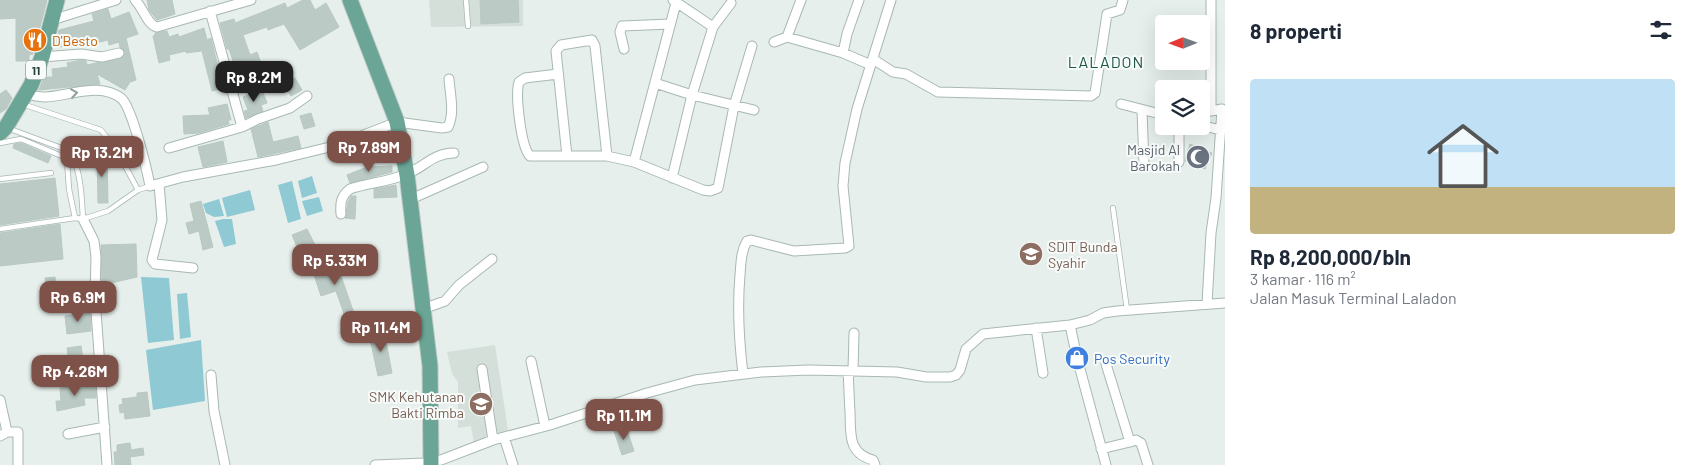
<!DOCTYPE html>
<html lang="id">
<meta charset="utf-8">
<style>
:root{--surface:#fff;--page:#f2f2f3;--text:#1f2937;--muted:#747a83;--accent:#7f5249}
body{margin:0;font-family:Barlow,sans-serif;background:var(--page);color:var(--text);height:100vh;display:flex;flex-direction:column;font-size:19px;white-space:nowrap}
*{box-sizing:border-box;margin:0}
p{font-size:16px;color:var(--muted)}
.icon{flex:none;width:28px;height:28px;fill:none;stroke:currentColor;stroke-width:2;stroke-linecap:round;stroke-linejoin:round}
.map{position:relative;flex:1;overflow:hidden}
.drawer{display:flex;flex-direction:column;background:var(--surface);width:475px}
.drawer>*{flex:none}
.needle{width:32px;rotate:269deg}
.controls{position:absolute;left:1155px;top:15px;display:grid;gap:10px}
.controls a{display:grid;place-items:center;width:55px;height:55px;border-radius:5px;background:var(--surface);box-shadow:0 5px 20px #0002;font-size:25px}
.price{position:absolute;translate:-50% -42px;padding:0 11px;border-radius:10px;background:var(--accent);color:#fff;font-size:16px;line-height:32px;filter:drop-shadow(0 1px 2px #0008)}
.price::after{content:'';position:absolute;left:50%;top:30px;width:15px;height:11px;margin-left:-8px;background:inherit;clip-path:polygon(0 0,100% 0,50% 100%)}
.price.on{background:#222;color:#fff}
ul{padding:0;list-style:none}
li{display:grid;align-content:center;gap:10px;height:265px;padding:0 25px}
li span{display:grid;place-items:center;height:155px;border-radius:5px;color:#555}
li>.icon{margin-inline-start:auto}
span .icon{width:90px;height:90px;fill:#fffc;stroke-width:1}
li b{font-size:21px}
h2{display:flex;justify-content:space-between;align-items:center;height:60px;padding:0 25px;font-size:21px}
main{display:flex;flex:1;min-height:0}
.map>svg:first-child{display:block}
</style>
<main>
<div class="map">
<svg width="1225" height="465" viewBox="0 0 1225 465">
<rect width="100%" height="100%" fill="#e6efeb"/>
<path fill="#d4dfda" d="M429,0H523V26L431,27Z
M495,345L508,430L474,444L471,426L458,428V382L452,374L447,352Z"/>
<path fill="#8ec9d4" d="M312,176L317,193L302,198L298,181Z
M292,181L301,219L288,223L278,185Z
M250,190L255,210L227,217L222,198Z
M319,197L323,211L307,216L302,201Z
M219,199L224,216L214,217L206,213L203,204Z
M223,219H232L236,244L224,247L215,221Z
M141,277L169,278L174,340L148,343Z
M187,293L191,337L180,339L177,294Z
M201,340L205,401L153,410L146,350Z"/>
<path fill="#bbcac4" stroke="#b8c9c2" d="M0,0H47L33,54L29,55V61H16V18L0,19Z
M147,0H172L175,14L157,20L149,10Z
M303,0H310L315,10L326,3L339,27L300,50L284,24L268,30L267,27L243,35L250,55L257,52L262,66L238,75L229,49H227L220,23L234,19L235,23L285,3L287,8Z
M480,0H518L519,22L481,24Z
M108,9L111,19L129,12L138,34L126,38L136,80L130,82L125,90L97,74L100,84L39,90L44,77H53L52,69L68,67L67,63L81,60L86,61L87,65L124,57L125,51L120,47L119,42L109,45L108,40L96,43V40L61,47L55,45L59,30L94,21L92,14Z
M204,28L207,40L211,38L223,88L212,91L202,51L186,53V51L169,55L170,60L159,63L153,36L155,35V33L167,31L169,37L178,34L179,37Z
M295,78L302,90L291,96L284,84Z
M6,90L12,98L6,109L0,113V94Z
M262,90L267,103L261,105L263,111L246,118L244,111L248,110L243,97Z
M227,104L231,120H228L229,124L199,133L184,134L183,116L210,115L208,108Z
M311,113L315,126L304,129L300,116Z
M268,122L273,142L298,136L301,148L258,157L251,129Z
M223,141L227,162L203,167L198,147Z
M21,143L51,156L48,163L13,148L14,144Z
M1190,144L1212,153L1205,169L1185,161Z
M97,152H107L108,203H98Z
M392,166V172L350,183L347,175L367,167Z
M55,178L59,216L0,225V184Z
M396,185L397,197L374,198V189Z
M351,196H356L355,219L345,218L348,202Z
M201,201L213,247L203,250L199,231L189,234L186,223L194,221L190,204Z
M60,224L63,259L0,266V233Z
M307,229L316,247L300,254L292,235Z
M136,244L137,277L102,285L101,245Z
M333,253L356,319L347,322L336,291L321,296L314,275L329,270L324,256Z
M55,277L58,301L48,302L45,278Z
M90,313L91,331L67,334L65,316Z
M384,331L392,373L378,376L369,334Z
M81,346L83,360L69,362L67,348Z
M95,385L96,398H84L85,405L57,411L56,401H61L60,388Z
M147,392L150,416L125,419L124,412L120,413L119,405L123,404L122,399L137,397V393Z
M626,427L634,451L622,455L614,431Z
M130,443L131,450L143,448L144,455L130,457L131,465H115L114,452H117V445Z"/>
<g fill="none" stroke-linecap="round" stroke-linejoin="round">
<g stroke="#a8b8b2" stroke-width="6">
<path id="lane" d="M466,0L468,26
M22,104L101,130L116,149L138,190
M10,129L67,150C81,162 82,201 83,219
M0,143L21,139L64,157L67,160L69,189L75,218
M0,179L51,173
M1113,208L1127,310
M0,229L75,218L83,219L108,211L138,190L150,186"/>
</g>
<g stroke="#a8b8b2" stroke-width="11">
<path id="street" d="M135,0C143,7 147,25 157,27L251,0
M673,0L713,27
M210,11L242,127
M52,20L116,0
M787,37L801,0
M774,42L787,37L843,53L871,65
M624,49L620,32L622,26L670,24
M843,53L847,34L859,0
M42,57L81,54L102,57L119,53
M873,59L893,72L906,74L938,92L1091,96L1095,93L1107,14L1120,10L1123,0
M558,74L525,78L519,82C515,95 521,147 530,156H607L634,162L703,190L710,191L718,188L719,183L734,106L752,46
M655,83L692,95L754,110
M26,93C42,100 55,96 72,93C88,90 106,87 121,98C132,107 147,170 150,186L183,177L276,160L338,145L397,122L442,128L448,127C455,113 450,94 449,79
M1121,104L1164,115
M1142,110L1144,165
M1201,125L1220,130
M1179,126V162
M169,148L242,127L258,119L290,108L307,96
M567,156L556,51L561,45L592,40L595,46L607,156
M634,162L676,3
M672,178L692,95L713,27L731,3
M159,184L162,220L152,260L155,264L193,268
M409,200L483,167
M341,214C340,203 341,196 350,189C368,183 387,182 404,175C423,169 432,153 454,153
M83,219L94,241L96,257L95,297L107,465
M1207,304L1211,233L1216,198L1222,109L1211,111V0
M423,309L445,301L459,285L492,259
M1070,325L1077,358L1106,465
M1036,328L1043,373
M531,361L545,426
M1106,364L1130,442L1136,440L1141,443L1148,465
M482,369L493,440
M853,370L854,333
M848,371C849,385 849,398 850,411C851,433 847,453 873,460L875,465
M743,374C739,341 737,309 740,275C741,263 741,251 747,241L751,240L794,251L845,248L849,246L843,186L845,163L857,109L891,0
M211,375L214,411L225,465
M0,400L7,432L0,436
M7,432H18V465
M68,434L105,427
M504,437L513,465
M1101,449L1130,442
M375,465L424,463L441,460L493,440L550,425L647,393L695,380L761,372L808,370L897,372L926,377H950L956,375L960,370L966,349L983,334L1070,325L1090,320L1103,313L1117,311L1225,303"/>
</g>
<g stroke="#c2cac8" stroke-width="17">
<path id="primary" d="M350,0L397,122L407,175L430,366L431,465
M0,133L6,127L31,85L42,57L57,0"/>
</g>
<use href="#lane" stroke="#fff" stroke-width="4.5"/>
<use href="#street" stroke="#fff" stroke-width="9"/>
<use href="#primary" stroke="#6aa596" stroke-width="15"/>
</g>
<defs><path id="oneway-chevron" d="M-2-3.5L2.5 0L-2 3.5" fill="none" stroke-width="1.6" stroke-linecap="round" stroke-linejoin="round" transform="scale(1.25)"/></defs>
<use stroke="#92a09c" href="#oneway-chevron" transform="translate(74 93) rotate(-8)"/>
<defs>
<g id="restaurant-disc" transform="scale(1.25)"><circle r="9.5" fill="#e8710a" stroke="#f7fbf9"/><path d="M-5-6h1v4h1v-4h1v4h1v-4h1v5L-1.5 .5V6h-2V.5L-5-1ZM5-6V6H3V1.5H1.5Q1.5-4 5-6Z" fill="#fff"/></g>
<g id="mosque-disc" transform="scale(1.25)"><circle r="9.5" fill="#6b7280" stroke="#f7fbf9"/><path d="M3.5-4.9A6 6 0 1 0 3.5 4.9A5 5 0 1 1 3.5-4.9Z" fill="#fff"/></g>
<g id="school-disc" transform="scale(1.25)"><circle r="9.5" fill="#8d6e63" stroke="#f7fbf9"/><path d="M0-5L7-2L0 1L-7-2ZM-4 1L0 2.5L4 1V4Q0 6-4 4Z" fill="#fff"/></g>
<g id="shop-disc" transform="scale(1.25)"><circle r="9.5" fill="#3f7fe0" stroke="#f7fbf9"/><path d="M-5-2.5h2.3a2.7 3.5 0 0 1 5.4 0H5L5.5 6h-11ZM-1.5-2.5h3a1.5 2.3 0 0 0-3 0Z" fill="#fff"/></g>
</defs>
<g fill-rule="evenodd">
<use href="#restaurant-disc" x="35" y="40"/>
<use href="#mosque-disc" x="1198" y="157"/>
<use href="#school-disc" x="1031" y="254"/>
<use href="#shop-disc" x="1077" y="358"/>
<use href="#school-disc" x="481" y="404"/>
</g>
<g text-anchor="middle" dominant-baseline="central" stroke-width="4" stroke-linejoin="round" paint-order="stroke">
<rect fill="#f7fbf9" stroke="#637a73" stroke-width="1" x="26" y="60.5" width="20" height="19" rx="4"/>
<g font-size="12" font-weight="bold" fill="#24423a">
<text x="36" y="70">11</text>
</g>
<g font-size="14" fill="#c56008" stroke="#f7fbf9" text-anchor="start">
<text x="52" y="40">D'Besto</text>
</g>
<g font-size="14" fill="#5b616d" stroke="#f7fbf9" text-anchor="end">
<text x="1180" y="149">Masjid Al<tspan x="1180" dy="16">Barokah</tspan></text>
</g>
<g font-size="14" fill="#785e54" stroke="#f7fbf9" text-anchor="start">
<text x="1048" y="246">SDIT Bunda<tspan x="1048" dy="16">Syahir</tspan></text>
<text x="464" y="396" text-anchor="end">SMK Kehutanan<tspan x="464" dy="16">Bakti Rimba</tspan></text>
</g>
<g font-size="14" fill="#366cbe" stroke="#f7fbf9" text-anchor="start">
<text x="1094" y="358">Pos Security</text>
</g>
<g font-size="16" letter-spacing="1" fill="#1f5548" stroke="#f7fbf9">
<text x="1106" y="61">LALADON</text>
</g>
</g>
</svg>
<div class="controls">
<a><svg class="needle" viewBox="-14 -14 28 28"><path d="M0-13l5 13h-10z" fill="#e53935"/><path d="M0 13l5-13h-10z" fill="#747a83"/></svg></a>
<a><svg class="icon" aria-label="layers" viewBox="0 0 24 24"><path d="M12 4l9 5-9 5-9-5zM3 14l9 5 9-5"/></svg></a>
</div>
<b class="price on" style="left:254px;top:103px">Rp 8.2M</b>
<b class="price" style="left:369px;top:173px">Rp 7.89M</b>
<b class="price" style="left:102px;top:178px">Rp 13.2M</b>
<b class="price" style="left:335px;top:286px">Rp 5.33M</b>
<b class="price" style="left:78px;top:323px">Rp 6.9M</b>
<b class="price" style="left:381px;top:353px">Rp 11.4M</b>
<b class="price" style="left:75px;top:397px">Rp 4.26M</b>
<b class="price" style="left:624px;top:441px">Rp 11.1M</b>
</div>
<section class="drawer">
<h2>8 properti<svg class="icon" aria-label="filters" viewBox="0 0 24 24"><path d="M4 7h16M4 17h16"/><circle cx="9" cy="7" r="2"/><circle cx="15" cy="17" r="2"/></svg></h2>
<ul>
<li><span style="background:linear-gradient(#bfe0f5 70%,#c2b280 0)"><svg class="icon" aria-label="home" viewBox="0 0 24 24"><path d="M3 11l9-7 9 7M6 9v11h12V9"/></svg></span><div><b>Rp 8,200,000/bln</b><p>3 kamar · 116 m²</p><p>Jalan Masuk Terminal Laladon</p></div></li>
</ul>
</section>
</main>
